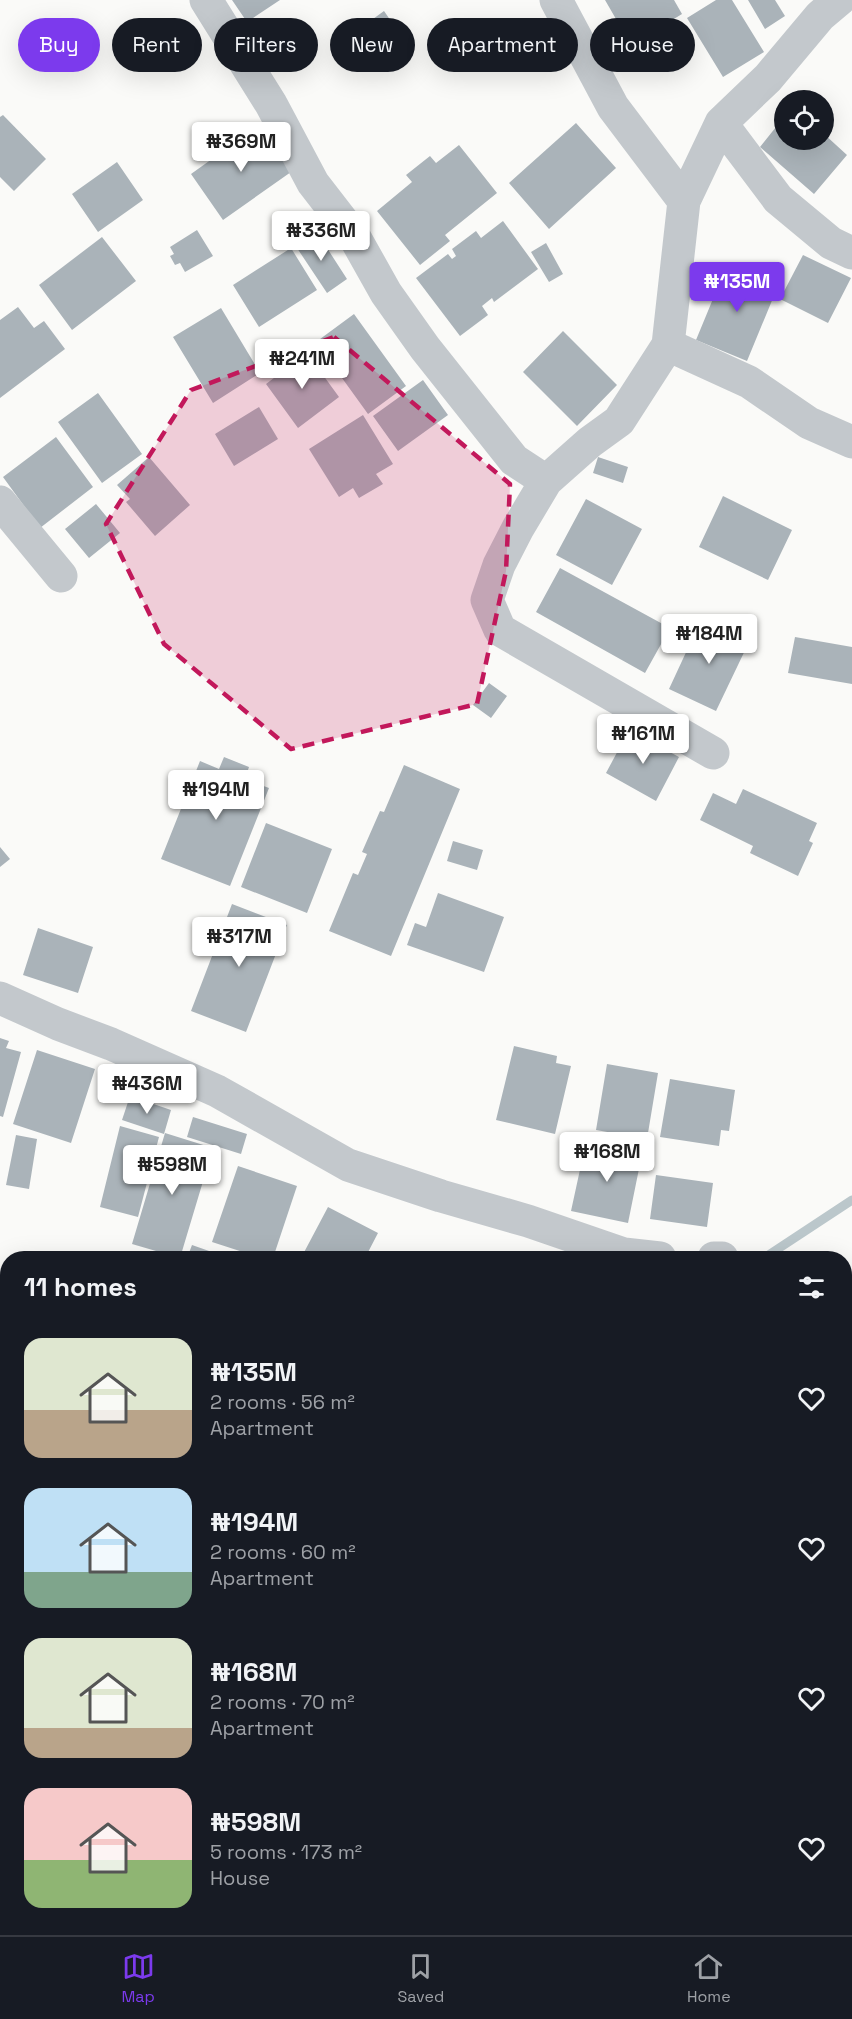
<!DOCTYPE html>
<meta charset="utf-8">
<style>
:root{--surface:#171b24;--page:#20242c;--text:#f1f3f6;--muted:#9ea1a6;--line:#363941;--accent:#7c3aed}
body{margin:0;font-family:"Space Grotesk",sans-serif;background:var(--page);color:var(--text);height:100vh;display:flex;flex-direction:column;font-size:22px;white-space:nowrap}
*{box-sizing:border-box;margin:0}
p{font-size:20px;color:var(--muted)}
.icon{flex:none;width:33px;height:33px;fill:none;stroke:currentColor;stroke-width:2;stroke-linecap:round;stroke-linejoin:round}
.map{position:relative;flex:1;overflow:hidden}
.drawer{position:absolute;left:0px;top:1251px;width:852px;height:684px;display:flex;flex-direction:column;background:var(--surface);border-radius:24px 24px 0 0;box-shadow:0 6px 24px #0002}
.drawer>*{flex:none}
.banner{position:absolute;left:18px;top:18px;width:816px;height:54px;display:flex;gap:12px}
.tools{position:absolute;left:774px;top:90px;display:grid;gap:12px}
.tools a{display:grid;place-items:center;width:60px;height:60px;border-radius:50%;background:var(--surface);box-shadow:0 6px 24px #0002;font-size:30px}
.price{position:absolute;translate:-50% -51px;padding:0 14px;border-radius:6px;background:#fff;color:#222;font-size:20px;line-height:39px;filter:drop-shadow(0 2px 3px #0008)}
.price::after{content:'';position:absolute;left:50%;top:36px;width:18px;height:14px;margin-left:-9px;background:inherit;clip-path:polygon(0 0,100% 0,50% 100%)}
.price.active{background:var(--accent);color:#fff}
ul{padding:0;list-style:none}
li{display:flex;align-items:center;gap:18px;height:150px;padding:0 24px}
li span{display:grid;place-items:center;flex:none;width:168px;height:120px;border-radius:18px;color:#555}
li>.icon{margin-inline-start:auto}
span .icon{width:72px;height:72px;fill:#fffc;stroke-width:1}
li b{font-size:26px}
h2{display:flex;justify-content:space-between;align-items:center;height:72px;padding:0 24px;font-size:26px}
.pill{padding:0 21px;border-radius:27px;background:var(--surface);box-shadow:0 6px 24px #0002;font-size:21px;line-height:54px}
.pill.active{background:var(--accent);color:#fff}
.tabs{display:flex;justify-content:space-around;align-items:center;height:84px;border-top:2px solid var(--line);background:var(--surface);font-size:16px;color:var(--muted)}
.tabs a{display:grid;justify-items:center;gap:3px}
.tabs .active{color:var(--accent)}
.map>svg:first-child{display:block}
</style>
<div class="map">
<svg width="852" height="1935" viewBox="0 0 852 1935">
<rect width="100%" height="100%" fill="#fafaf8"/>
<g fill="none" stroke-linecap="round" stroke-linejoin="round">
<path stroke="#bbc7cb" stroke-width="9" d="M764,1258L852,1200
M0,1754L8,1752"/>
</g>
<path fill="#aab3b9" d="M232,0H280L247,22Z
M605,0H674L682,14L631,45Z
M716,0H732L764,52L723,77L687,18Z
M748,0H775L785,16L765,29Z
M384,11L393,24L382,32L373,19Z
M3,115L46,159L14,191L0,177V117Z
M784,117V140H824V134L847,155L814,194L760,147Z
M576,123L616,168L549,229L509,183Z
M258,126L291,172L223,220L191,174Z
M459,145L497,193L445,235L450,241L420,265L377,211L412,182L406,175L430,156L436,163Z
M117,162L143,200L98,232L72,194Z
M503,221L538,269L494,302L492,298L482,306L488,315L460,336L416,278L448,254L452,259L456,256L452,249L476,231L481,238Z
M197,230L213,256L185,272L180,263L175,265L170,256L174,254L170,247Z
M316,231L347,279L327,293L295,245Z
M102,237L136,281L72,330L39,285Z
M546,243L563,274L549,282L531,252Z
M291,248L317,290L259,327L233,285Z
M803,255L851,278L828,323L780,299Z
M727,265L778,286L747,361L696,340Z
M18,307L34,328L44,321L65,349L0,398V320Z
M221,308L260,373L213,403L173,337Z
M354,314L406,386L368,414L316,342Z
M563,331L617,385L577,426L523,372Z
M307,353L339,397L298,428L266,384Z
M423,380L448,415L398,451L373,416Z
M98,393L142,454L102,483L58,422Z
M259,407L278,439L234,466L215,434Z
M363,415L393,464L376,474L383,484L359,498L353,488L339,497L309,449Z
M56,437L93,487L40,528L3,477Z
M149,457L190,505L155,536L126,502L130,499L117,485Z
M598,457L628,467L623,483L593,473Z
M723,496L792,530L768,580L699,547Z
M586,499L642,529L612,585L556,555Z
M96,504L120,533L89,558L65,529Z
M560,568L670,628L645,673L536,612Z
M701,620L749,642L716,711L669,689Z
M795,637L852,647V684L788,673Z
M489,683L507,696L491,718L473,705Z
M629,730L679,757L656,801L606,773Z
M224,757L249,767L245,779L269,788L230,886L161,859L200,761L219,769Z
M404,765L460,789L391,956L329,931L353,873L358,875L367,854L362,852L380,811L384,812Z
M743,789L817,823L809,841L813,843L798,876L750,853L753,846L700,820L713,793L736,804Z
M266,823L332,849L307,913L241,887Z
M453,841L483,850L477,870L447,861Z
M0,847L10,859L0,867Z
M438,893L504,917L484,972L407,945L415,923L426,927Z
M232,904L287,925L246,1032L191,1011Z
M38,928L93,947L78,993L23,975Z
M0,1038L9,1041L6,1048L21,1052L3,1117L0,1116Z
M514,1046L557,1056L556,1063L571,1066L555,1134L496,1120Z
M37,1050L95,1069L71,1143L13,1124Z
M607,1064L658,1073L647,1139L596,1130Z
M670,1079L735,1090L729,1131L721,1130L719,1146L660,1137Z
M130,1096L171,1110L164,1134L122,1120Z
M193,1117L247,1134L241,1154L187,1137Z
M120,1126L159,1137L138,1217L100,1207Z
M165,1133L213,1148L180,1258L132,1244Z
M16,1135L37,1139L29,1189L6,1185Z
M586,1142L642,1154L628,1223L571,1211Z
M238,1166L297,1186L273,1258H261L212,1242Z
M656,1175L713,1183L707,1227L650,1219Z
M328,1207L378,1233L365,1258H301Z
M192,1245L229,1258H187Z
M844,1375L852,1381V1394L844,1403Z
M844,1568L852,1572V1578L844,1593Z
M844,1645L852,1649V1717L844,1713Z
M844,1827L852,1829V1884L844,1883Z
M594,1928H660L663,1930L658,1935H601Z"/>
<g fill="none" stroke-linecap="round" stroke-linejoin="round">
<path stroke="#c3c8cc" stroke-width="33" d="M206,0L271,104L313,183L354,236L386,293L425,348L514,460L546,481
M556,0L613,107L684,201
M721,123L778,199L831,243L852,253
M668,345L749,382L809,423L852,442
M0,502L61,576
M713,753L500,630L487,600L499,565L518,528L546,481L590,442L619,421L668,345L684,201L721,123L768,78L820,16L839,0
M0,998L58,1024L111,1044L217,1091L348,1165L441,1196L528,1221L624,1254L660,1258
M714,1258H722
M844,1291L852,1293"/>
</g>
<path fill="#c2185b" fill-opacity="0.2" stroke="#c2185b" stroke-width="4.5" stroke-dasharray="12 8" stroke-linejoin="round" d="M334,337L510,484L506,571L477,704L291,749L164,644L106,524L191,390Z"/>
</svg>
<div class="tools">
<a><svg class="icon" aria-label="locate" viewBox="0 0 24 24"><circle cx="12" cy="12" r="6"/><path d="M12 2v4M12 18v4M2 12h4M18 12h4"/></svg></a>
</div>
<b class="price" style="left:241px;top:173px">₦369M</b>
<b class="price" style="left:321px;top:262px">₦336M</b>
<b class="price active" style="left:737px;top:313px">₦135M</b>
<b class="price" style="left:302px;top:390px">₦241M</b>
<b class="price" style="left:709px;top:665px">₦184M</b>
<b class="price" style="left:643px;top:765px">₦161M</b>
<b class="price" style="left:216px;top:821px">₦194M</b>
<b class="price" style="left:239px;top:968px">₦317M</b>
<b class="price" style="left:147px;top:1115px">₦436M</b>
<b class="price" style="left:607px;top:1183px">₦168M</b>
<b class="price" style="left:172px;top:1196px">₦598M</b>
<div class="banner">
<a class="pill active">Buy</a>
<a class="pill">Rent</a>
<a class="pill">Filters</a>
<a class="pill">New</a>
<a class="pill">Apartment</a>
<a class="pill">House</a>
</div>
<section class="drawer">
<h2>11 homes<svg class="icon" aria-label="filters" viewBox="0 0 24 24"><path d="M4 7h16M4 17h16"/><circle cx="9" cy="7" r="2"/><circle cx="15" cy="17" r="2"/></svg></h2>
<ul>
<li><span style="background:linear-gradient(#dfe7d0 60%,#b9a48a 0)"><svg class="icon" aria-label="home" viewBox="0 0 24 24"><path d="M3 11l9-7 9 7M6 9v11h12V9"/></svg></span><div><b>₦135M</b><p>2 rooms · 56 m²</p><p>Apartment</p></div><svg class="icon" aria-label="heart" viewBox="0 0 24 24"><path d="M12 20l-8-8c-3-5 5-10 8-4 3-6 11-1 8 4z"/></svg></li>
<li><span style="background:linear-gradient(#bfe0f5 70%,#7fa58c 0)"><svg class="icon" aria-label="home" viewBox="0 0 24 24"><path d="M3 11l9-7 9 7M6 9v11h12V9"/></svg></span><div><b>₦194M</b><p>2 rooms · 60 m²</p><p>Apartment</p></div><svg class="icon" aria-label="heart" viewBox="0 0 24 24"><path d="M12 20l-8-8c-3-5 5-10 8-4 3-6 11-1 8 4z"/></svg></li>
<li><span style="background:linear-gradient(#dfe7d0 75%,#b9a48a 0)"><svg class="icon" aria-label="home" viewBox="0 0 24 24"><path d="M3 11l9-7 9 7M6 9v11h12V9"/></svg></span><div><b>₦168M</b><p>2 rooms · 70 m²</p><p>Apartment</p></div><svg class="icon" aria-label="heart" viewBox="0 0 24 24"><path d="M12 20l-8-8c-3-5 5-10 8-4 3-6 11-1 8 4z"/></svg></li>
<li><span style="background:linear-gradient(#f6c9c9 60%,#8fb573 0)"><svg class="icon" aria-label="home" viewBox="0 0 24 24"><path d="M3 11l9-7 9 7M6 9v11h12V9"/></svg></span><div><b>₦598M</b><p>5 rooms · 173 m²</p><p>House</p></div><svg class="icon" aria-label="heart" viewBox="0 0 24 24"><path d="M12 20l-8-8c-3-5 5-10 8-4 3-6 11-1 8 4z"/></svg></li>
</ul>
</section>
</div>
<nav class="tabs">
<a class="active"><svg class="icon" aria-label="map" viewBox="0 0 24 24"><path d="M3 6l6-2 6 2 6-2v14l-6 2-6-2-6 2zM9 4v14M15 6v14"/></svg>Map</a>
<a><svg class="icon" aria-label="saved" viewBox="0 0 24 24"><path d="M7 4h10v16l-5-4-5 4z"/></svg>Saved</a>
<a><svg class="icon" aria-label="home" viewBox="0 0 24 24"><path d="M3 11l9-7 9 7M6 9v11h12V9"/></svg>Home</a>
</nav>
